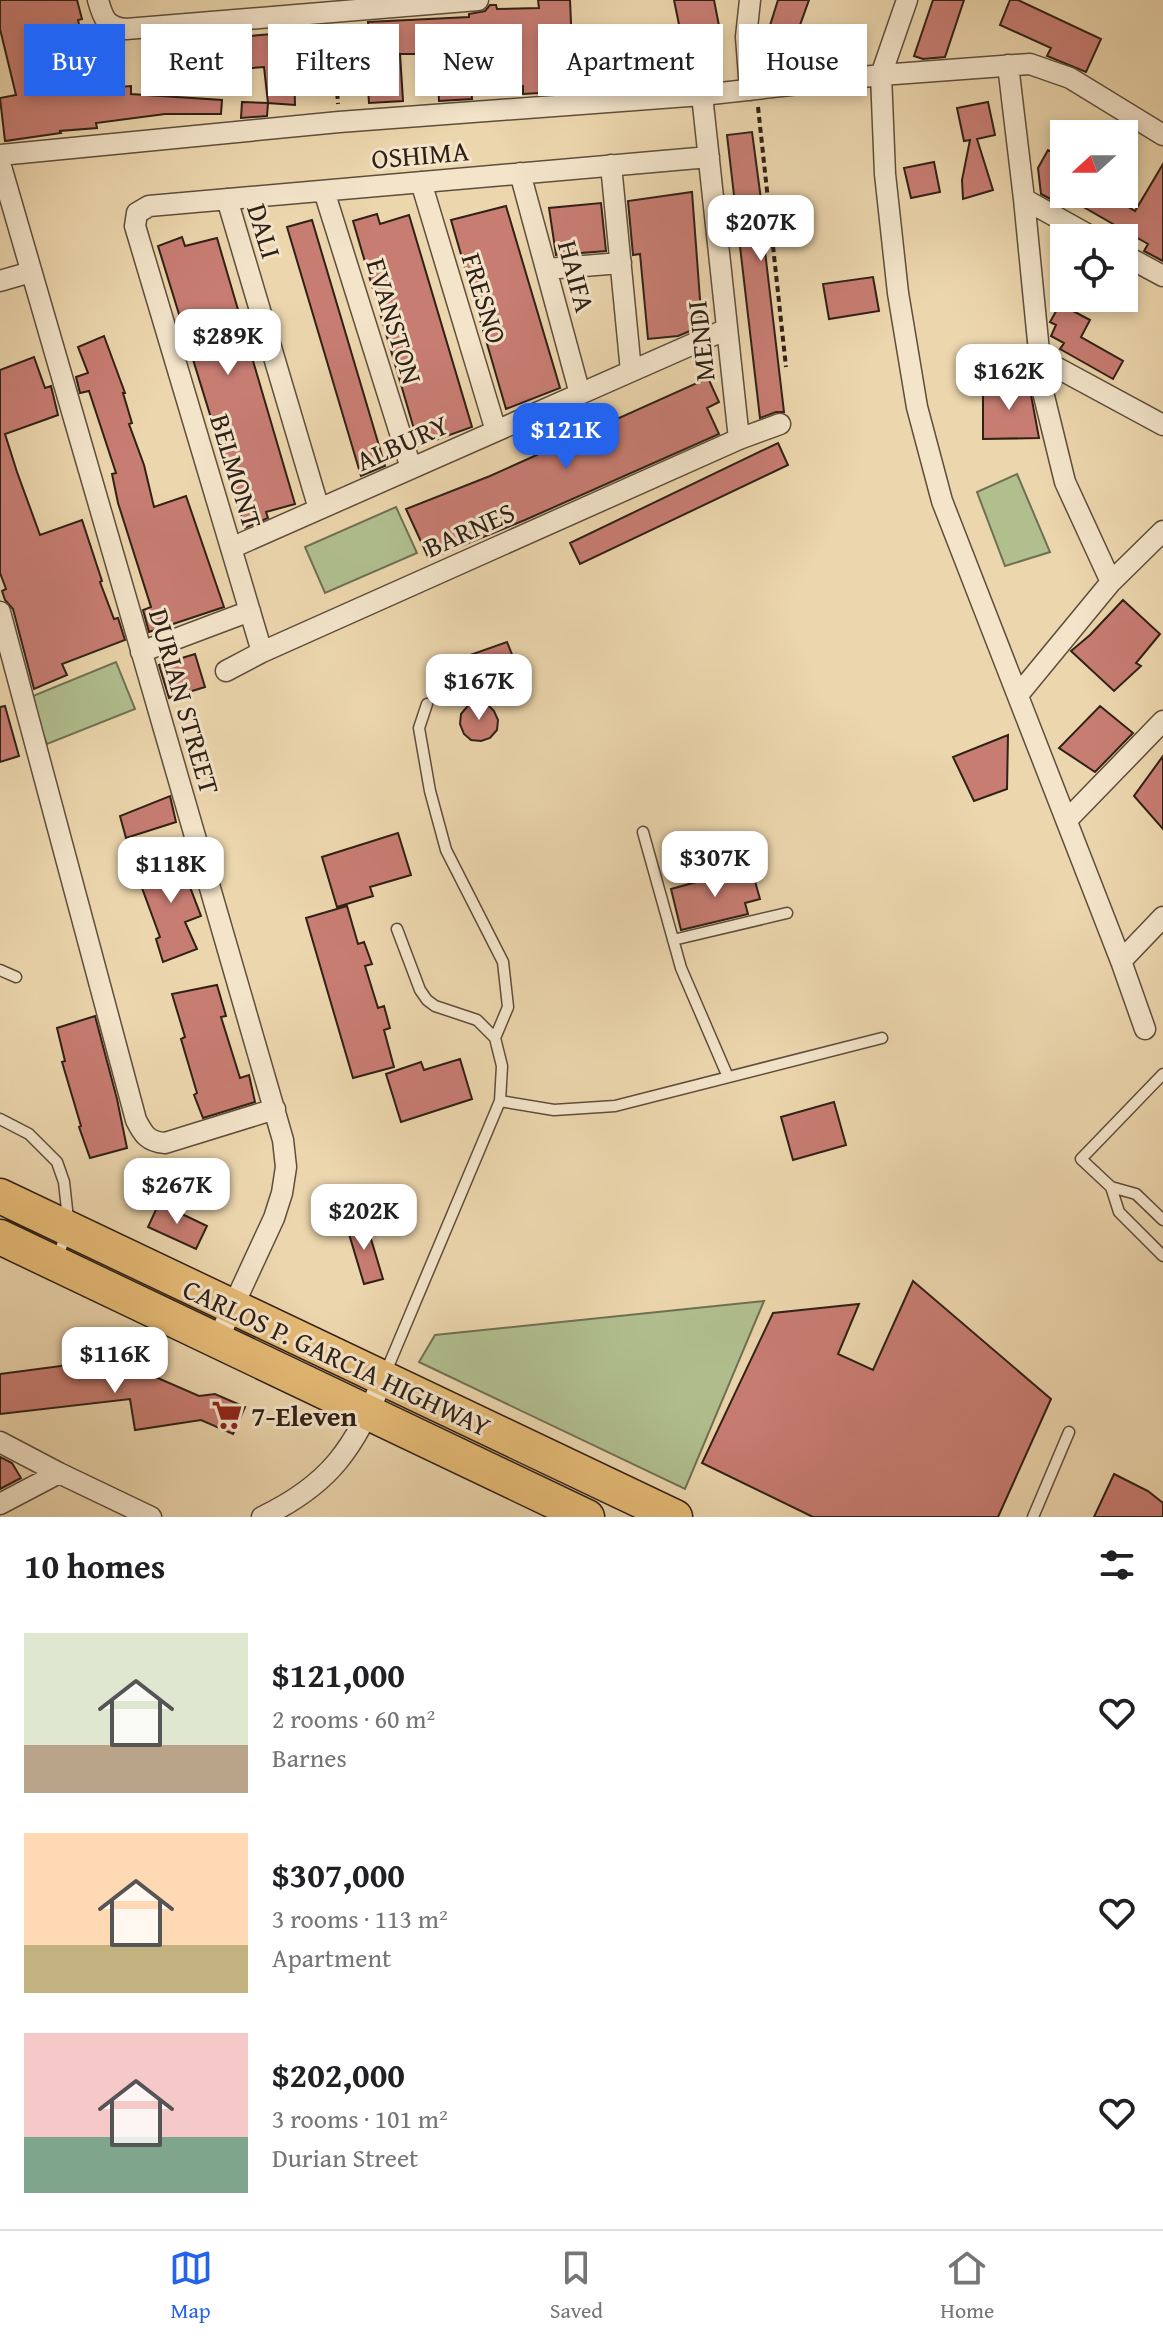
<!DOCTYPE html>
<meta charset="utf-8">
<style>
:root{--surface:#fff;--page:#f2f2f2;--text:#202124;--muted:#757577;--line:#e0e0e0;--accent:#2563eb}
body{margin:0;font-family:"Gentium Book Plus",serif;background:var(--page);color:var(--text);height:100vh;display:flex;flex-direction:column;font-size:30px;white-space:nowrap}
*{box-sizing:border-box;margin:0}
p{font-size:26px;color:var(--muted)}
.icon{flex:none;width:44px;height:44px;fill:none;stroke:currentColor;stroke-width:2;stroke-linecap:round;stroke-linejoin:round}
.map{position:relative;height:1517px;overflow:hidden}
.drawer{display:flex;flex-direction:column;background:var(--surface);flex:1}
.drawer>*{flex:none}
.banner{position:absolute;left:24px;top:24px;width:1116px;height:72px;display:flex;gap:16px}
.needle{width:52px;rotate:249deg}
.tools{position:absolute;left:1050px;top:120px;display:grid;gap:16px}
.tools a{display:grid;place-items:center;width:88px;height:88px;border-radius:0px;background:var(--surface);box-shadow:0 4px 12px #0003;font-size:40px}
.price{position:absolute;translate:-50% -68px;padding:0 18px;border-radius:16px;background:#fff;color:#222;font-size:26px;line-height:52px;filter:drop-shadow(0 2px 4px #0008)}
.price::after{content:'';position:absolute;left:50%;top:48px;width:24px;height:18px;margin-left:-12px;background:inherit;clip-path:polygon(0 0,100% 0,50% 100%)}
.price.on{background:var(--accent);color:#fff}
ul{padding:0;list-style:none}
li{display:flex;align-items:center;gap:24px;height:200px;padding:0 24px}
li span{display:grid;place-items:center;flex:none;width:224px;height:160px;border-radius:0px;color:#555}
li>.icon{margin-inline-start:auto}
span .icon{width:96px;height:96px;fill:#fffc;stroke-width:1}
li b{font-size:34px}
h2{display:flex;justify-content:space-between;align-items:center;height:96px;padding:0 24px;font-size:34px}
.pill{padding:0 28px;border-radius:0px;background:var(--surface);box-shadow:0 4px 12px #0003;font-size:28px;line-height:72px}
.pill.on{background:var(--accent);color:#fff}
.menu{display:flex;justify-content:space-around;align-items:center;height:112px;border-top:2px solid var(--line);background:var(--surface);font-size:22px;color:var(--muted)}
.menu a{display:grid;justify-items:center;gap:4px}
.menu .on{color:var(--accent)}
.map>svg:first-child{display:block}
</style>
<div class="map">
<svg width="1163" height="1517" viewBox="0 0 1163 1517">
<rect width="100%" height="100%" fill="#ecd6ad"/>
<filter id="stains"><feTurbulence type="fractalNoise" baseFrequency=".0025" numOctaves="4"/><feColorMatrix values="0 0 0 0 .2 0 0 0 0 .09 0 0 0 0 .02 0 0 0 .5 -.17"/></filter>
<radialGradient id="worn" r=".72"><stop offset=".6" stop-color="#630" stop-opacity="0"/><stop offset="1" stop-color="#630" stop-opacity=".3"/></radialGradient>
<path fill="#b1bf8f" stroke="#707052" stroke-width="2" d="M1017,474L1050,552L1005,566L977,492Z
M396,507L417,553L325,593L305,547Z
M116,662L135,709L47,744L28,698Z
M764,1301L685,1489L419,1362L435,1335Z"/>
<path fill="#c87d73" stroke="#302116" stroke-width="2" d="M0,0H77L82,19L78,20L86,55L92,54L94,89L131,86V94L222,100L221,114H165L96,123L97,128L60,131L61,133L5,141L0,98L16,95L0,29Z
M538,0H570L574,91L523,94V86L512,87L509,49L469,52L472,99L439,101L437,54H400L403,101L369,103L366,60H370L368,22L469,17V14L485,11L490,5H496L497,9L539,8Z
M674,0H714L721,36L709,39L714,72L684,76L681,50L684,49Z
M778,0H809L795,39L802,42L794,63H786L761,54Z
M933,0H964L945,57L923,59L914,56Z
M1010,0H1018L1101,39L1086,72L1047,56L1051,48L1000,25Z
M273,34H293L295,105L268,103L264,67L166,75L165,44L196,43V36H224V38Z
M594,41L640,43L639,86L587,84Z
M242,102L268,103L267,116L241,118Z
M988,102L995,135L977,139L993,190L963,199L962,180L970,140L964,141L957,108Z
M752,132L762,207L807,202L810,239L764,243L784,412H776L760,418L727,135Z
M1048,150L1064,159V194H1107L1135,211L1163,164V261L1144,251L1148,244L1064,196V206L1041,194L1038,168Z
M934,162L940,192L911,198L904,168Z
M692,192L702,326L678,336L648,339L640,254L633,255L628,201Z
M601,203L606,251L556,255L549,208Z
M506,206L560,388L506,409L451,220Z
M377,214L380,224L409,215L472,427L419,446L353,221Z
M312,220L385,466L361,476L287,227Z
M182,237L185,246L217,238L295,504L266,512L268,518L245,528L158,246Z
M873,277L879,311L829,319L823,284Z
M1060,304L1090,320L1081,337L1123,361L1113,379L1060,349L1064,343L1051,336L1056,325L1050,322Z
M104,336L125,393H123L132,423L129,424L144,465L154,507L186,496L224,607L149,632L143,610L151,607L118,503L112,474L116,473L89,391L80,393L76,377L88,373L78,347Z
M34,357L45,388L51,386L58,415L5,434L17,472L40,535L82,520L102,581L100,582L114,619L118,618L125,640L62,664L67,675L34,689L13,609L5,600L2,591L6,589L0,573V370Z
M708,378L719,402L707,408L719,434L525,520L429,559L406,509L490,476Z
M983,384H1029L1039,438L983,439Z
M778,443L788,465L580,564L570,543Z
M1123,600L1160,634L1136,663L1141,666L1114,691L1071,651L1090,635Z
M507,642L513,657L439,684L433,668Z
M195,654L205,687L169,698L159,665Z
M471,702L487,704L494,711L498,720L497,730L490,738L481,741L471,740L464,734L460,724L461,714Z
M5,706L19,756L0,762V707Z
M1100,706L1133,733L1095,772L1059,748Z
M1008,735L1007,789L974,801L953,757Z
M1163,756V829L1134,796Z
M170,796L176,822L126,838L120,816Z
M398,833L411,875L370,887L373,896L337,907L322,857Z
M188,857L196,885L190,887L201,916L185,922L197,949L163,962L156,939L160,937L135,869Z
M751,867L760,899L745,903L748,914L681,930L671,889Z
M347,906L358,944L364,942L372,964L365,966L378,1008L384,1006L390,1028L384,1030L394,1067L353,1078L306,918Z
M217,985L226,1016L221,1017L240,1078L249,1075L255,1102L203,1118L194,1095L197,1093L181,1039L185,1037L172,994Z
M95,1016L117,1099L127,1148L90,1158L79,1127L81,1126L62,1062L65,1061L57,1028Z
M460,1059L472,1099L401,1122L386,1074L421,1062L424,1070Z
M834,1102L846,1145L793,1160L781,1117Z
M159,1203L207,1226L196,1249L148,1227Z
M365,1219L383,1279L364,1284L346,1224Z
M913,1281L1051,1399L998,1517H813L702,1463L773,1313L859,1304L838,1354L873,1370Z
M114,1359L199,1396L215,1394L245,1407L233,1434L201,1420L135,1430L130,1399L0,1414V1374Z
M0,1457L12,1463L21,1478L0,1489Z
M1114,1474L1148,1491L1163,1503V1517H1094Z"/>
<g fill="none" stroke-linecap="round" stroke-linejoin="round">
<g stroke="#5f4e3c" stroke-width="13">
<path id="service" d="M427,704L419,728L430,791L446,850L503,962L508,1007L495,1038
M643,832L681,968L728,1077
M673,940L787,913
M0,970L16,977
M1163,1074L1081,1159L1111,1187L1119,1212L1163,1256
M500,1101L554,1110L615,1106L882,1038
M0,1119L29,1134L57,1162L64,1182L69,1228L56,1260
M1111,1187L1136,1194L1163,1220
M385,1374L500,1101L502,1066L495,1038L477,1020L435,1006L427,1000L420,990L397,929
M1033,1517L1069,1432"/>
</g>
<g stroke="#5f4e3c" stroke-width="23">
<path id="minor" d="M98,0C103,18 106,27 126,29L478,0
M750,0L746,37L750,90
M907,0L881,75L885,174L898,293L917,407L942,501L1121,961L1145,1029
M1008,65L1024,199L1043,392L1065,482L1111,582
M702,95L739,439
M0,155L339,122L702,95L881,75L1030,64L1070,78L1163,135
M0,163L283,1140L286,1167L282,1193L274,1218L217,1341
M611,165L631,371
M520,173L580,394
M421,182L496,431
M324,191L411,468
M227,199L319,509
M1024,199L1094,238
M1124,255L1163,276
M546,269L621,263
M0,281L31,272
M1041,359L1163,425
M231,548L727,329
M0,612L136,1120C143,1134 148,1142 165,1143L275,1109
M141,652L250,611
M262,652L135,226L137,213L149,206L709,157
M226,671L262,652L739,439L780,424
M1018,695L1111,582L1163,531
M1067,820L1163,721
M1121,961L1163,917
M0,1442L59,1473L151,1517
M0,1504L59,1473
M262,1517C331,1484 354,1448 383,1379"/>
</g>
<g stroke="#302116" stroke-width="37">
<path id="trunk" d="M0,1196L675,1517
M0,1237L587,1517"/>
</g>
<path stroke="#302116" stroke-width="4" stroke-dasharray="6 4" stroke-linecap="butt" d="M333,33L338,104
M758,107L786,367"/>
<use href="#service" stroke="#f3e4ca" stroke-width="10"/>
<use href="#minor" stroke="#f3e4ca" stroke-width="20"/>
<use href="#trunk" stroke="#e6bb76" stroke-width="34"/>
</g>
<defs>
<g id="supermarket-bare" transform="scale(2.4)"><path d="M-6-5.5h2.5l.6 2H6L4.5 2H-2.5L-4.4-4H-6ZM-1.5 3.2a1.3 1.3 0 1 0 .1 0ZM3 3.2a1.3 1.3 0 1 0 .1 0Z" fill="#8f2418" stroke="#f3e4ca" stroke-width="2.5" paint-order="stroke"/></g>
</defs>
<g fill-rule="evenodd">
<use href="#supermarket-bare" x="227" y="1415"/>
</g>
<g text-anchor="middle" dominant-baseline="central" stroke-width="6" stroke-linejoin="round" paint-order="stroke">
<g font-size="28" fill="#302116" stroke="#f3e4ca">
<text transform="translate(420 154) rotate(-5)">OSHIMA</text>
<text transform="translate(265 231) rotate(73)">DALI</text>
<text transform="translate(577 276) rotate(75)">HAIFA</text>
<text transform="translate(485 298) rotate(73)">FRESNO</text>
<text transform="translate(395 321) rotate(73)">EVANSTON</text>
<text transform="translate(700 341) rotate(-96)">MENDI</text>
<text transform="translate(402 442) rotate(-24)">ALBURY</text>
<text transform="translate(237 471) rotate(73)">BELMONT</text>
<text transform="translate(469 529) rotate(-24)">BARNES</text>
<text transform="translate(185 701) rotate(74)">DURIAN STREET</text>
<text transform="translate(337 1357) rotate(25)">CARLOS P. GARCIA HIGHWAY</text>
</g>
<g font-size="28" font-weight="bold" fill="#302116" stroke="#f3e4ca" text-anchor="start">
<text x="251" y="1415">7-Eleven</text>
</g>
</g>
<rect width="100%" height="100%" filter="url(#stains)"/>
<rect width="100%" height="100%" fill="url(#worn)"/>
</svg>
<div class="tools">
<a><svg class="needle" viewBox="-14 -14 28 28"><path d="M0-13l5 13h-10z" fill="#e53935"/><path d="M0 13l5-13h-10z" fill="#757577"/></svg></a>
<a><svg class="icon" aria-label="locate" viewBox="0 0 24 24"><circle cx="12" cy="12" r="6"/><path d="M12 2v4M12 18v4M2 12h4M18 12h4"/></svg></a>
</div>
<b class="price" style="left:761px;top:263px">$207K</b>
<b class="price" style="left:228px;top:377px">$289K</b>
<b class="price" style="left:1009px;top:412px">$162K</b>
<b class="price on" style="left:566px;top:471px">$121K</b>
<b class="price" style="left:479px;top:722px">$167K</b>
<b class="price" style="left:715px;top:899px">$307K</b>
<b class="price" style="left:171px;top:905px">$118K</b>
<b class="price" style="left:177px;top:1226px">$267K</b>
<b class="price" style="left:364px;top:1252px">$202K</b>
<b class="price" style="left:115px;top:1395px">$116K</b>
<div class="banner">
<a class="pill on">Buy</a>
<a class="pill">Rent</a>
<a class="pill">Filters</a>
<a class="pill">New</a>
<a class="pill">Apartment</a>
<a class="pill">House</a>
</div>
</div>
<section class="drawer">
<h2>10 homes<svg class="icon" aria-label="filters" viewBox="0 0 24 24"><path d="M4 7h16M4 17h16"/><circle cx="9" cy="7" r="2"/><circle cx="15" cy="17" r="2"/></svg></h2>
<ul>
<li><span style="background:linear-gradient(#dfe7d0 70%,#b9a48a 0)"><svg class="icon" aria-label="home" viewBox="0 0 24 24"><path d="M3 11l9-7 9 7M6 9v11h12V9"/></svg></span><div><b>$121,000</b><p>2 rooms · 60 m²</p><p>Barnes</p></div><svg class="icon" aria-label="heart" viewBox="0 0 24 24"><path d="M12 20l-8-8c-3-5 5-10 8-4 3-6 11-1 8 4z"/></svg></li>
<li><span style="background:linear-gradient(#ffd9b3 70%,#c2b280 0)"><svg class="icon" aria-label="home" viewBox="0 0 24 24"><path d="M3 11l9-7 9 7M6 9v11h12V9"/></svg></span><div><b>$307,000</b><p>3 rooms · 113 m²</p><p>Apartment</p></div><svg class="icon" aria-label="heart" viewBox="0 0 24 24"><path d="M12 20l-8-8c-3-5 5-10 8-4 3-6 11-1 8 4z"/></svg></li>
<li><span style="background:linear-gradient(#f6c9c9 65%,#7fa58c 0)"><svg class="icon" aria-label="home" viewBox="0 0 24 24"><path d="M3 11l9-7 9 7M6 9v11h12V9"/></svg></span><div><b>$202,000</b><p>3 rooms · 101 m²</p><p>Durian Street</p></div><svg class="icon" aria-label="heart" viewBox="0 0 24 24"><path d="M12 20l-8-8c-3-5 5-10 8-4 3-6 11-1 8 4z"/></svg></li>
</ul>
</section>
<nav class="menu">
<a class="on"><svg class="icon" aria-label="map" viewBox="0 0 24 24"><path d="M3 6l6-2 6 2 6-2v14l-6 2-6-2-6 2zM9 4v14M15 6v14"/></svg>Map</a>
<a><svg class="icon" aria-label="saved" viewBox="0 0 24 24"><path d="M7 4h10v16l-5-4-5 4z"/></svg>Saved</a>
<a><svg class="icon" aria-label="home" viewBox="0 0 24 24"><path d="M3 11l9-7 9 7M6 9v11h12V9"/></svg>Home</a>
</nav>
